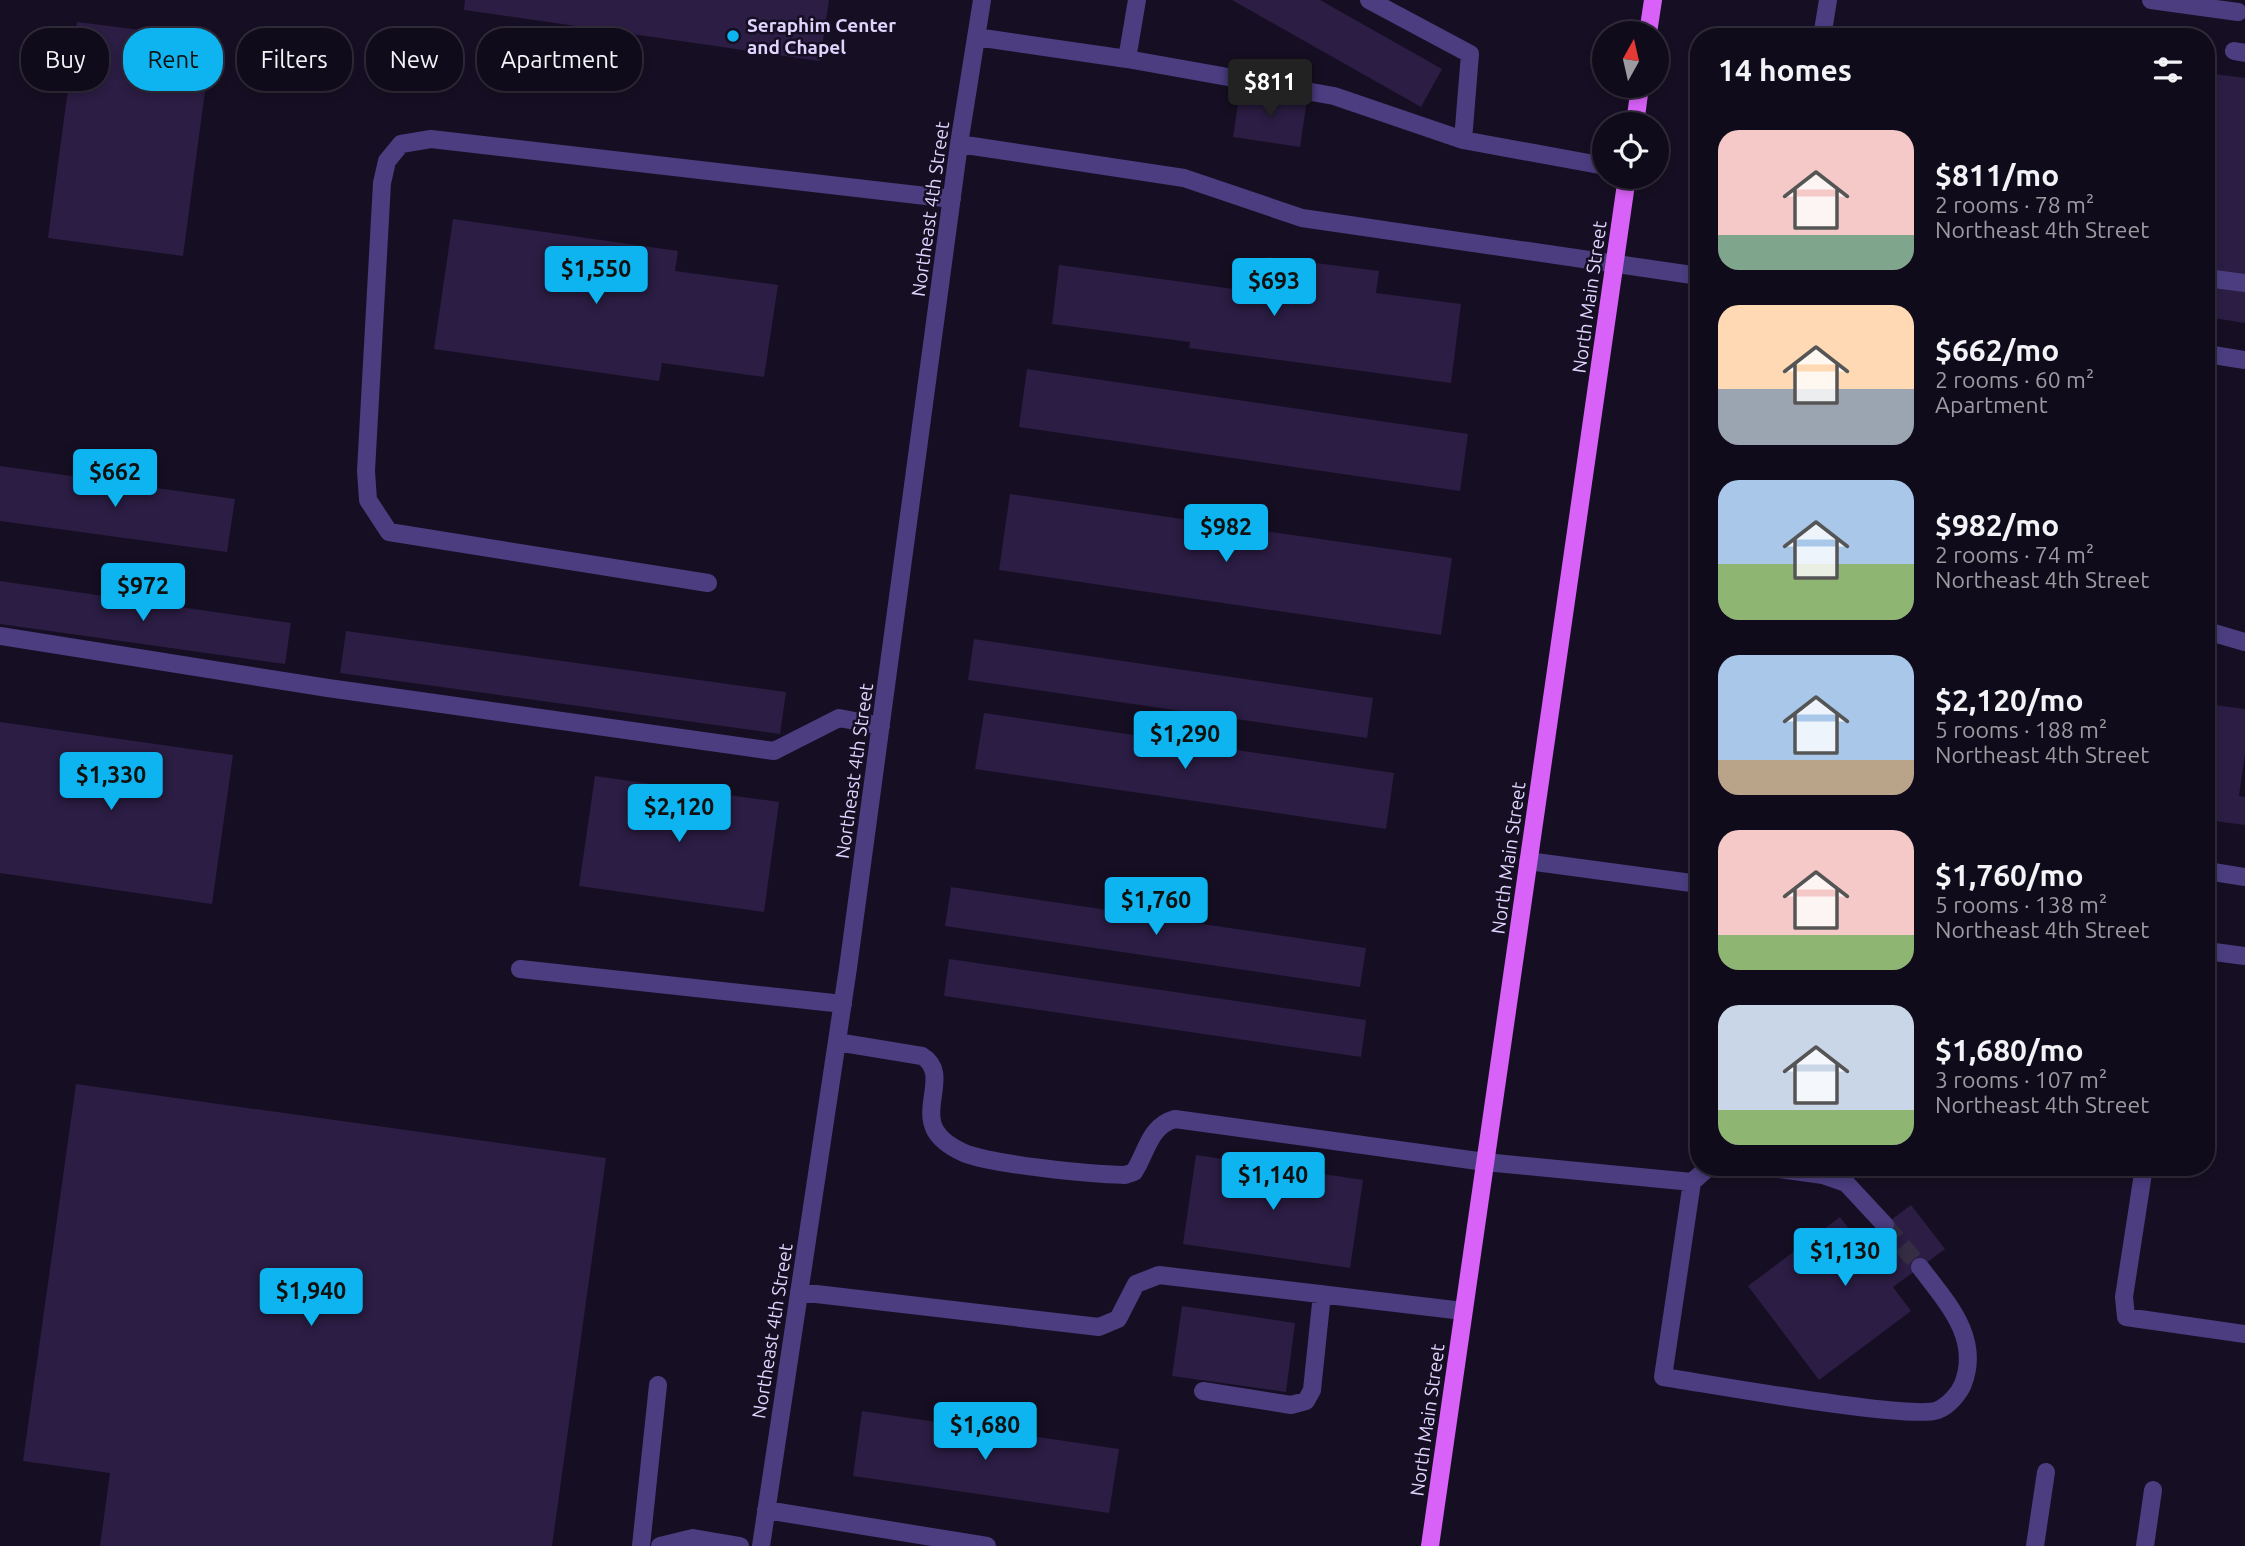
<!DOCTYPE html>
<meta charset="utf-8">
<style>
:root{--surface:#100b1a;--page:#1e1927;--text:#f1f3f6;--muted:#9c9ba2;--line:#302b39;--accent:#0db4f0}
body{margin:0;font-family:Ubuntu,sans-serif;background:var(--page);color:var(--text);height:100vh;display:flex;flex-direction:column;font-size:26px;white-space:nowrap}
*{box-sizing:border-box;margin:0}
p{font-size:23px;color:var(--muted)}
.icon{flex:none;width:38px;height:38px;fill:none;stroke:currentColor;stroke-width:2;stroke-linecap:round;stroke-linejoin:round}
.map{position:relative;flex:1;overflow:hidden}
.side{position:absolute;left:1690px;top:28px;width:525px;height:1148px;display:flex;flex-direction:column;background:var(--surface);border-radius:28px;box-shadow:0 4px 10px #0003,0 0 0 2px var(--line)}
.side>*{flex:none}
.hud{position:absolute;left:21px;top:28px;width:665px;height:63px;display:flex;gap:14px}
.needle{width:46px;rotate:8deg}
.fabs{position:absolute;left:1592px;top:21px;display:grid;gap:14px}
.fabs a{display:grid;place-items:center;width:77px;height:77px;border-radius:50%;background:var(--surface);box-shadow:0 4px 10px #0003,0 0 0 2px var(--line);font-size:35px}
.price{position:absolute;translate:-50% -60px;padding:0 16px;border-radius:7px;background:var(--accent);color:#111;font-size:23px;line-height:46px;filter:drop-shadow(0 2px 4px #0008)}
.price::after{content:'';position:absolute;left:50%;top:42px;width:21px;height:16px;margin-left:-10px;background:inherit;clip-path:polygon(0 0,100% 0,50% 100%)}
.price.selected{background:#222;color:#fff}
ul{padding:0;list-style:none}
li{display:flex;align-items:center;gap:21px;height:175px;padding:0 28px}
li span{display:grid;place-items:center;flex:none;width:196px;height:140px;border-radius:21px;color:#555}
li>.icon{margin-inline-start:auto}
span .icon{width:84px;height:84px;fill:#fffc;stroke-width:1}
li b{font-size:30px}
h2{display:flex;justify-content:space-between;align-items:center;height:84px;padding:0 28px;font-size:30px}
.chip{padding:0 24px;border-radius:28px;background:var(--surface);box-shadow:0 4px 10px #0003,0 0 0 2px var(--line);font-size:24px;line-height:63px}
.chip.selected{background:var(--accent);color:#111}
.map>svg:first-child{display:block}
</style>
<div class="map">
<svg width="2245" height="1546" viewBox="0 0 2245 1546">
<rect width="100%" height="100%" fill="#160f23"/>
<path fill="#2b1d43" d="M465,0H829L820,61L464,10Z
M1232,0H1320L1442,69L1421,107Z
M77,22L212,39L183,256L48,238Z
M2207,73L2245,78V323L2207,317Z
M1240,91L1307,100L1300,147L1233,137Z
M453,219L678,251L675,271L778,285L764,377L662,363L659,381L434,349Z
M1268,257L1379,271L1376,293L1461,304L1451,383L1189,348L1190,342L1052,324L1059,265L1263,293Z
M1027,369L1468,434L1460,491L1019,427Z
M0,466L235,499L227,552L0,521Z
M1010,494L1452,558L1441,635L999,570Z
M0,581L291,623L285,664L0,624Z
M346,631L786,692L780,734L340,673Z
M974,639L1373,698L1367,738L968,680Z
M2207,704L2245,709V754L2239,796L2245,797V825L2207,820Z
M984,713L1394,773L1386,829L975,769Z
M0,722L233,755L212,904L0,873Z
M595,776L779,802L764,912L579,886Z
M951,887L1366,948L1360,987L945,926Z
M949,959L1366,1020L1361,1057L944,996Z
M76,1084L606,1158L552,1546H100L110,1473L23,1461Z
M1196,1155L1363,1180L1350,1268L1183,1244Z
M1911,1205L1945,1249L1893,1287L1911,1311L1819,1380L1748,1286L1840,1217L1860,1243Z
M1182,1306L1295,1323L1286,1392L1172,1376Z
M862,1411L1119,1449L1109,1513L853,1476Z"/>
<g fill="none" stroke-linecap="round" stroke-linejoin="round">
<path stroke="#342d44" stroke-width="18" stroke-dasharray="18 9" stroke-linecap="butt" d="M1885,1225L1920,1267"/>
<path stroke="#4b3d80" stroke-width="18" d="M1369,0L1470,54L1463,140L1605,166
M2151,0L2238,12
M976,37L1127,59L1137,0
M1822,37L1828,0
M2234,51L2245,53
M1127,59L1334,96L1463,140
M959,144L1184,178L1302,218L1699,276
M2207,278L2245,283
M2207,354L2245,360
M708,583L389,532L368,500L366,471L382,183L387,161L401,144L431,139L952,199
M2207,631L2245,642
M0,636L328,688L774,751L839,718L881,726
M1528,861L1699,884
M2207,871L2245,877
M2207,951L2245,956
M520,969L843,1004
M837,1042L922,1056C949,1072 922,1105 935,1130C941,1141 953,1148 964,1153C995,1165 1090,1174 1125,1175L1134,1172C1147,1152 1149,1126 1175,1119L1485,1162L1692,1182L1663,1377C1704,1383 1913,1421 1938,1410C1948,1406 1959,1394 1963,1384C1981,1337 1946,1302 1920,1267
M1765,1167L1823,1175L1846,1183L1885,1225
M2144,1167L2124,1297L2126,1317L2245,1334
M1692,1182L1709,1167
M799,1292L1099,1327L1118,1319L1136,1284L1159,1275L1463,1311
M1203,1391L1291,1405L1306,1401L1312,1390L1322,1294
M766,1510L987,1546
M641,1546L658,1385
M660,1546L693,1538L740,1546
M761,1546L848,968L959,144L982,0
M2035,1546L2046,1472
M2145,1546L2153,1490"/>
<path stroke="#d861f7" stroke-width="18" d="M1648,33L1653,0
M1635,124L1640,86
M1430,1546L1627,177"/>
</g>
<circle fill="#0db4f0" stroke="#160f23" stroke-width="2.5" cx="733" cy="36" r="7"/>
<g text-anchor="middle" dominant-baseline="central" stroke-width="5" stroke-linejoin="round" paint-order="stroke">
<g font-size="19" font-weight="bold" fill="#dfd4fd" stroke="#160f23" text-anchor="start">
<text x="747" y="25">Seraphim Center<tspan x="747" dy="22">and Chapel</tspan></text>
</g>
<g font-size="19" fill="#dfd4fd" stroke="#160f23">
<text transform="translate(930 209) rotate(-82)">Northeast 4th Street</text>
<text transform="translate(1589 297) rotate(-82)">North Main Street</text>
<text transform="translate(854 771) rotate(-82)">Northeast 4th Street</text>
<text transform="translate(1508 858) rotate(-82)">North Main Street</text>
<text transform="translate(772 1331) rotate(-81)">Northeast 4th Street</text>
<text transform="translate(1427 1420) rotate(-82)">North Main Street</text>
</g>
</g>
</svg>
<div class="fabs">
<a><svg class="needle" viewBox="-14 -14 28 28"><path d="M0-13l5 13h-10z" fill="#e53935"/><path d="M0 13l5-13h-10z" fill="#9c9ba2"/></svg></a>
<a><svg class="icon" aria-label="locate" viewBox="0 0 24 24"><circle cx="12" cy="12" r="6"/><path d="M12 2v4M12 18v4M2 12h4M18 12h4"/></svg></a>
</div>
<b class="price selected" style="left:1270px;top:119px">$811</b>
<b class="price" style="left:596px;top:306px">$1,550</b>
<b class="price" style="left:1274px;top:318px">$693</b>
<b class="price" style="left:115px;top:509px">$662</b>
<b class="price" style="left:1226px;top:564px">$982</b>
<b class="price" style="left:143px;top:623px">$972</b>
<b class="price" style="left:1185px;top:771px">$1,290</b>
<b class="price" style="left:111px;top:812px">$1,330</b>
<b class="price" style="left:679px;top:844px">$2,120</b>
<b class="price" style="left:1156px;top:937px">$1,760</b>
<b class="price" style="left:1273px;top:1212px">$1,140</b>
<b class="price" style="left:1845px;top:1288px">$1,130</b>
<b class="price" style="left:311px;top:1328px">$1,940</b>
<b class="price" style="left:985px;top:1462px">$1,680</b>
<div class="hud">
<a class="chip">Buy</a>
<a class="chip selected">Rent</a>
<a class="chip">Filters</a>
<a class="chip">New</a>
<a class="chip">Apartment</a>
</div>
<section class="side">
<h2>14 homes<svg class="icon" aria-label="filters" viewBox="0 0 24 24"><path d="M4 7h16M4 17h16"/><circle cx="9" cy="7" r="2"/><circle cx="15" cy="17" r="2"/></svg></h2>
<ul>
<li><span style="background:linear-gradient(#f6c9c9 75%,#7fa58c 0)"><svg class="icon" aria-label="home" viewBox="0 0 24 24"><path d="M3 11l9-7 9 7M6 9v11h12V9"/></svg></span><div><b>$811/mo</b><p>2 rooms · 78 m²</p><p>Northeast 4th Street</p></div></li>
<li><span style="background:linear-gradient(#ffd9b3 60%,#9aa5b1 0)"><svg class="icon" aria-label="home" viewBox="0 0 24 24"><path d="M3 11l9-7 9 7M6 9v11h12V9"/></svg></span><div><b>$662/mo</b><p>2 rooms · 60 m²</p><p>Apartment</p></div></li>
<li><span style="background:linear-gradient(#a9c7e8 60%,#8fb573 0)"><svg class="icon" aria-label="home" viewBox="0 0 24 24"><path d="M3 11l9-7 9 7M6 9v11h12V9"/></svg></span><div><b>$982/mo</b><p>2 rooms · 74 m²</p><p>Northeast 4th Street</p></div></li>
<li><span style="background:linear-gradient(#a9c7e8 75%,#b9a48a 0)"><svg class="icon" aria-label="home" viewBox="0 0 24 24"><path d="M3 11l9-7 9 7M6 9v11h12V9"/></svg></span><div><b>$2,120/mo</b><p>5 rooms · 188 m²</p><p>Northeast 4th Street</p></div></li>
<li><span style="background:linear-gradient(#f6c9c9 75%,#8fb573 0)"><svg class="icon" aria-label="home" viewBox="0 0 24 24"><path d="M3 11l9-7 9 7M6 9v11h12V9"/></svg></span><div><b>$1,760/mo</b><p>5 rooms · 138 m²</p><p>Northeast 4th Street</p></div></li>
<li><span style="background:linear-gradient(#c9d6e8 75%,#8fb573 0)"><svg class="icon" aria-label="home" viewBox="0 0 24 24"><path d="M3 11l9-7 9 7M6 9v11h12V9"/></svg></span><div><b>$1,680/mo</b><p>3 rooms · 107 m²</p><p>Northeast 4th Street</p></div></li>
</ul>
</section>
</div>
